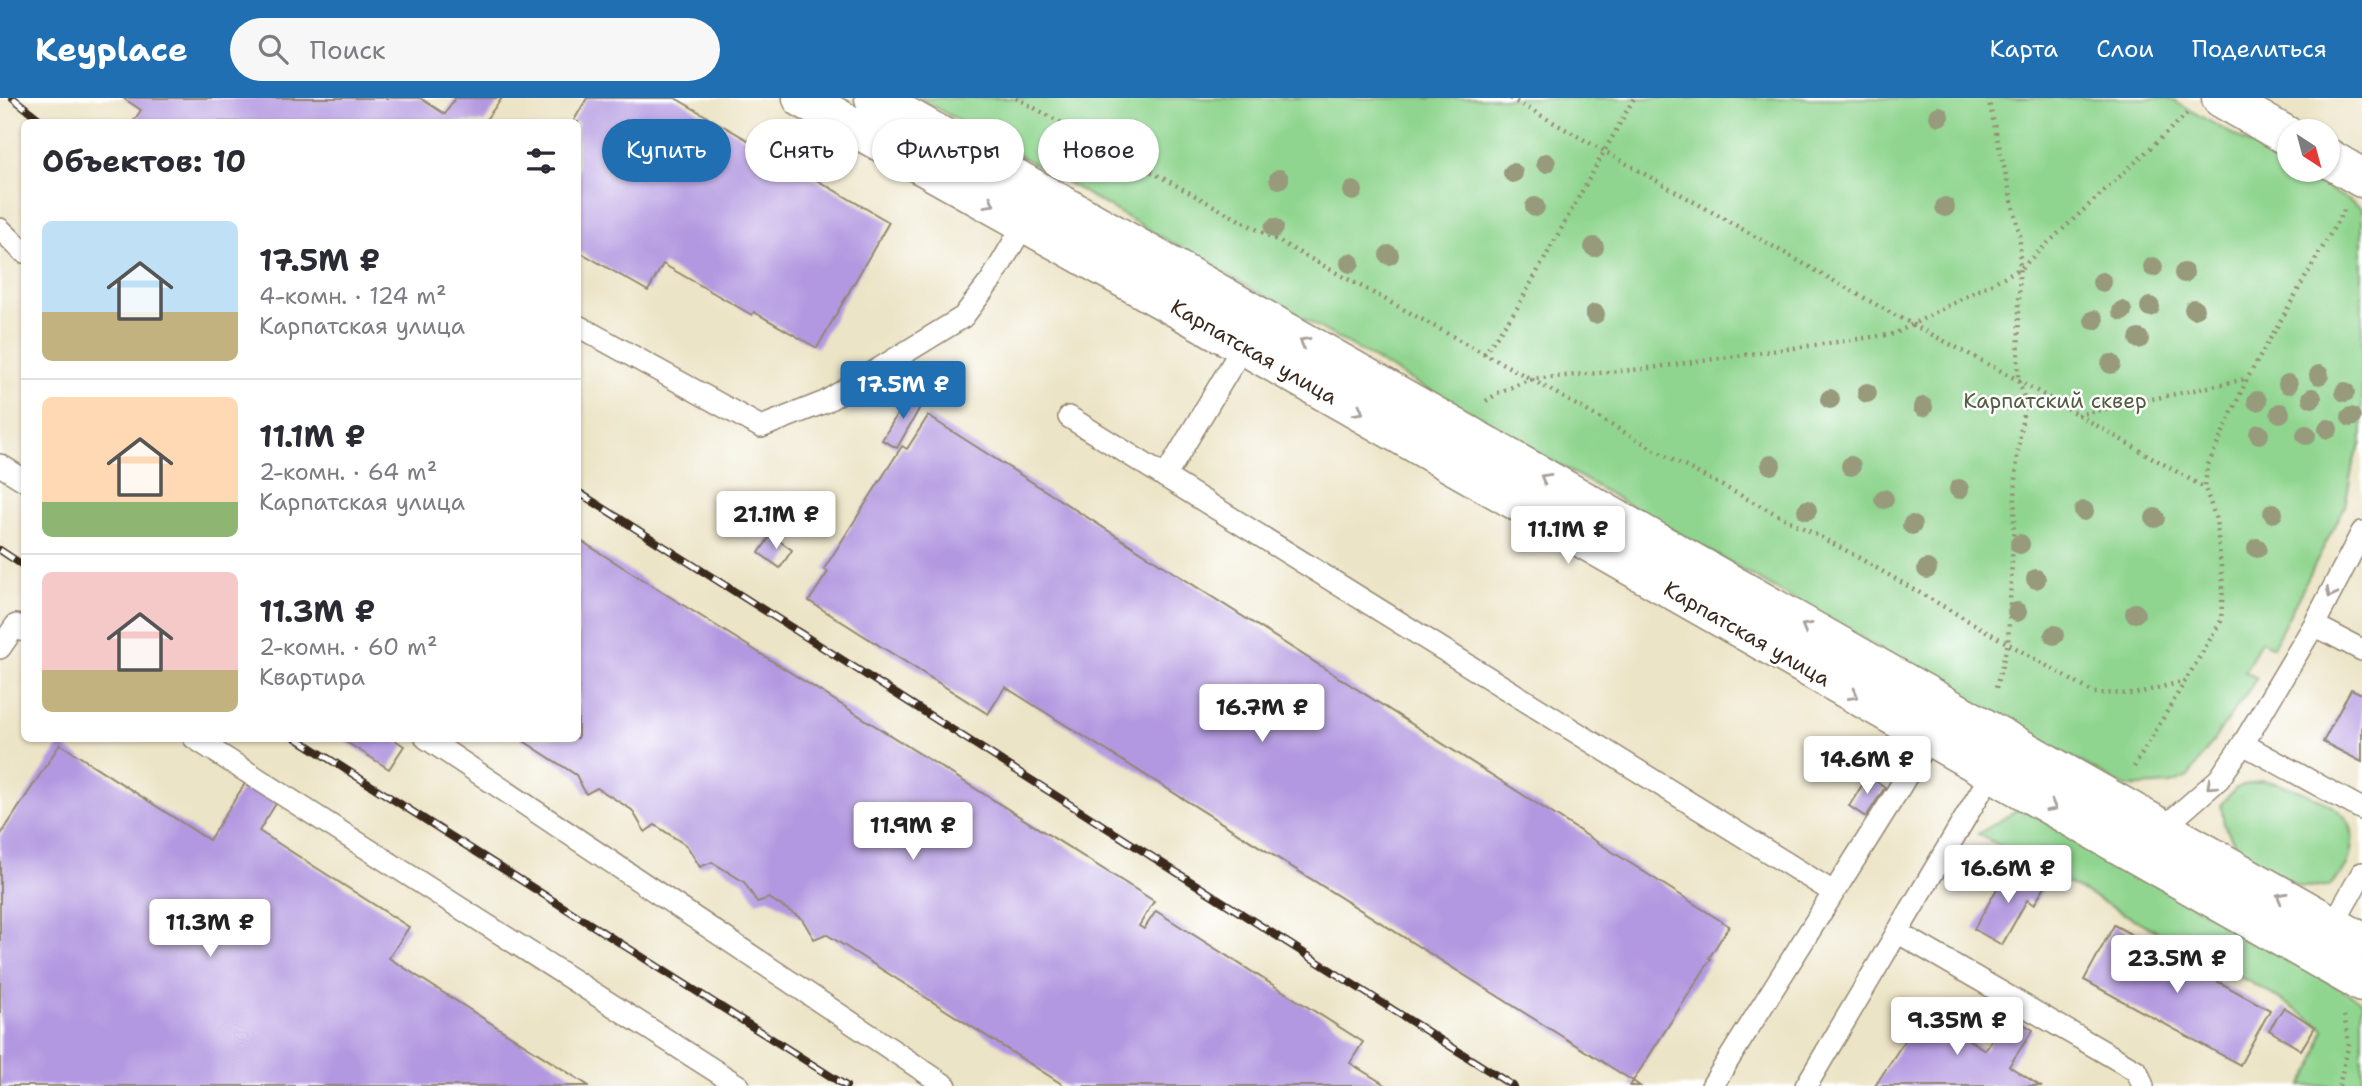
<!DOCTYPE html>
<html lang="ru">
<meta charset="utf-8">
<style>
:root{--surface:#fff;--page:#f7f7f7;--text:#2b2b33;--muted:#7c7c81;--line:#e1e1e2;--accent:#1f6fb2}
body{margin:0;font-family:"Shantell Sans",sans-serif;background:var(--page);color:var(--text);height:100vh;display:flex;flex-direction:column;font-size:26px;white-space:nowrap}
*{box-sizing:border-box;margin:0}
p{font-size:23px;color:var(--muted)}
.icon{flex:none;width:38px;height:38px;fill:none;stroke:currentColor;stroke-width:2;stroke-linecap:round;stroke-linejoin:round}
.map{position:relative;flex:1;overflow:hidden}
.side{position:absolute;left:21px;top:21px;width:560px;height:623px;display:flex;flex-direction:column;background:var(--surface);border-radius:10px;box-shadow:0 2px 5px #0004}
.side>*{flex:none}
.top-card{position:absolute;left:602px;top:21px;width:665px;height:63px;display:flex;gap:14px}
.needle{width:46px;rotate:144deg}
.buttons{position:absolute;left:2277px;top:21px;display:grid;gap:14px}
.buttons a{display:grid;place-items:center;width:63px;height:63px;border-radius:50%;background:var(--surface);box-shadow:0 2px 5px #0004;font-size:35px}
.price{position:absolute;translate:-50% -60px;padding:0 16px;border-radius:7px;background:#fff;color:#222;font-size:23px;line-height:46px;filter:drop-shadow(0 2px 4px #0008)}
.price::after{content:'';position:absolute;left:50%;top:42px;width:21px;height:16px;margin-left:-10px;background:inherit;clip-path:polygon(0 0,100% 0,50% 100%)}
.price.on{background:var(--accent);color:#fff}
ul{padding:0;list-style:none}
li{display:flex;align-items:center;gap:21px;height:175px;padding:0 21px}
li+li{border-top:2px solid var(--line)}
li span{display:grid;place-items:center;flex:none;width:196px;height:140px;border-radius:10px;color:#555}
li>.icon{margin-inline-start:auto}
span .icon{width:84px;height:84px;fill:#fffc;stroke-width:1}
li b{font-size:30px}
h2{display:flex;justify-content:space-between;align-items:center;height:84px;padding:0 21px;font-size:30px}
.pill{padding:0 24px;border-radius:32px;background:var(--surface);box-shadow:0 2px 5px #0004;font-size:24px;line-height:63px}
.pill.on{background:var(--accent);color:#fff}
header{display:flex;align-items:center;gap:42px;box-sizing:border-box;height:98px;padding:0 35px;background:var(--accent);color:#fff}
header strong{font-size:33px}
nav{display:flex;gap:38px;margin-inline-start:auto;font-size:24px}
.search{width:490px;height:63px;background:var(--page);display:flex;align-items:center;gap:18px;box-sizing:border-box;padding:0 24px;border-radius:38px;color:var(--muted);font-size:26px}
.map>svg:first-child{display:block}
</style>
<header>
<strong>Keyplace</strong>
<div class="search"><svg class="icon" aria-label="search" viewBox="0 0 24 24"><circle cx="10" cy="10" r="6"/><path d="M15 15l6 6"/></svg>Поиск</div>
<nav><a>Карта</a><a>Слои</a><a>Поделиться</a></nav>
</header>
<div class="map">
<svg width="2362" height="988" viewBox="0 0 2362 988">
<rect width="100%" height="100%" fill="#fff"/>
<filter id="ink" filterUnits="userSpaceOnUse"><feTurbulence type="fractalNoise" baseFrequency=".0143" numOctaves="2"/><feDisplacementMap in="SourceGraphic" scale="14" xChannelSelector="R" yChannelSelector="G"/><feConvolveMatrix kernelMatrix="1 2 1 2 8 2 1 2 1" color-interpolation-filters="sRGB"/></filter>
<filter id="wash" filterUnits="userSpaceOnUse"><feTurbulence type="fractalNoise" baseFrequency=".00686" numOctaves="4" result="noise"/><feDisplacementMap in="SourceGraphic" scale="28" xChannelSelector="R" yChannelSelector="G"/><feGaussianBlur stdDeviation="1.57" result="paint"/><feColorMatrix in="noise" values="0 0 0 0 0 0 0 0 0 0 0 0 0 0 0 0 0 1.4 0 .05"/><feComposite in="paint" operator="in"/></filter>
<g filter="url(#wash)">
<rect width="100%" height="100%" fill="#ece4c6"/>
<path fill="#90d58f" stroke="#668056" stroke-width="2" d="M919,0H2168L2289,68V72H2295L2362,110V345L2354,361L2345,408L2273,549L2261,543L2245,574L2257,580L2188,679L2171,686L2126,689L1990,614Z
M2262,682C2284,686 2339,704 2349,725C2353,733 2353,743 2351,752C2349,769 2342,777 2329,788L2300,789L2239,754L2224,726L2221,706L2236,690Z
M2021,710L2362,903V988H2301L2314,967L2324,931L2277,899L1978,736Z"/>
<g id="blocks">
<path fill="#b298e0" d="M123,0H420L445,16L455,0H502L484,24H133L141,12Z
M587,0H675L889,124L817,250L754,214L752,217L663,166L648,193L578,153V24H573Z
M909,296L923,304L897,350L882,342Z
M928,318L1729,828L1709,860L1711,861L1633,983L1640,988H1630L1633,983L1005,589L988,616L809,503L828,474L824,471L902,348L907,351Z
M771,437L792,452L780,470L759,455Z
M578,441L1154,803L1139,828L1144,831L1156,813L1363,944L1350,965L1387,988H1065L826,836L814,841L802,821L769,800L757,804L744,784L712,764L700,769L687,748L655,727L645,734L632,712L597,690L586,696L576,677L519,640H578Z
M2351,591L2362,596V664L2323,644Z
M340,640H392L404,648L389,671Z
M60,646L209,742L246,684L277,704L259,733L409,829L389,860L589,988H0V738Z
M1868,678L1885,689L1866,719L1849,708Z
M2010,768L2045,788L2034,807L2027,802L2002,847L1974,831Z
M2114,827L2270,912L2240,967L2084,882Z
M2284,909L2315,929L2301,952L2269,932Z
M1924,913L1985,952L2008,916L2033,932L2009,968L2040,988H1875Z"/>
</g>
</g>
<g filter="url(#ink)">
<use href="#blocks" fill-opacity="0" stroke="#948772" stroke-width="2"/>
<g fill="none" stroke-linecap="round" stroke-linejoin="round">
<g stroke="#948772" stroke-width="24">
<path id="lane" d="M0,131L24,154
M578,228L761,329L825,304L963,219L992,181L1029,118
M1069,319L1833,794
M0,367L24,382
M1165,379L1248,240
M2314,527L2362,552
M0,550L16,527L24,533
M194,640L739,988
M426,640L946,988
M2243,646L2362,711
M2158,737L2162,731L2219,681L2243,646L2314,527L2362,434
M1897,834L2137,973L2143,988
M2329,834L2362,775
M1712,988L1897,694L1935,630
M1806,988L1996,668"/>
</g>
<g stroke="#948772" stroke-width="41">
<path id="street" d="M802,0L1243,247L2362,885
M874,0L2362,844
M2221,0L2289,39
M2328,60L2362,80"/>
</g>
<path stroke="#948772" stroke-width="4.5" stroke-dasharray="2 5" stroke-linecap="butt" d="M1016,0L1531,281L1671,361L1847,453L2094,595L2134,596L2185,583
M1510,0L1891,215L2018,282L2205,390
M1988,0L2020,138L2018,282L2025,302L2017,358L2008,545L1996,590
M1484,256L1517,210L1634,0
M1486,303L1498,295L1531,281L1643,271L1894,236L2021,170L2187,16
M2077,317L2246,281
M2134,669L2221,523L2223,488L2216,421L2205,390L2207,369L2247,281L2344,112
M2339,988L2349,945L2344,918"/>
<use href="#lane" stroke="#fff" stroke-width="21"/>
<use href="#street" stroke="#fff" stroke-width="38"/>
<g stroke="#3b2a1e" stroke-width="8">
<path id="rail" d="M13,0L43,24
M578,394L1513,988
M0,452L24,468
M296,640L846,988"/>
</g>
<use href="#rail" stroke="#fff" stroke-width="5" stroke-dasharray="16" stroke-linecap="butt"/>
</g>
<g fill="#989a7c">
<circle cx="1939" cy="18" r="10"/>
<circle cx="1546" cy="65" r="10"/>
<circle cx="1513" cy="75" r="10"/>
<circle cx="1279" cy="81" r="10"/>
<circle cx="1353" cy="93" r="10"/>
<circle cx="1535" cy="109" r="10"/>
<circle cx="1945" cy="109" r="10"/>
<circle cx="1274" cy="130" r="10"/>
<circle cx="1594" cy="149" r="10"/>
<circle cx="1389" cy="157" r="10"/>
<circle cx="1350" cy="165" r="10"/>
<circle cx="2153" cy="169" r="10"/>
<circle cx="2184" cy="175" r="10"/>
<circle cx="2102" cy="184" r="10"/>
<circle cx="2150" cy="209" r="10"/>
<circle cx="2194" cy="211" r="10"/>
<circle cx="2122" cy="213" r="10"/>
<circle cx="1595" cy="216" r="10"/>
<circle cx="2094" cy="222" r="10"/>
<circle cx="2139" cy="241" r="10"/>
<circle cx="2111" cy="266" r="10"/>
<circle cx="2319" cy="277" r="10"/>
<circle cx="2288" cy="286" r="10"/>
<circle cx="2345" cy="294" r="10"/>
<circle cx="1867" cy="295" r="10"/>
<circle cx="2312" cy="300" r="10"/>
<circle cx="1830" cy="301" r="10"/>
<circle cx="2257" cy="303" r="10"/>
<circle cx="1923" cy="309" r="10"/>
<circle cx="2280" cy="315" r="10"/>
<circle cx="2351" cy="319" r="10"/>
<circle cx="2328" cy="331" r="10"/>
<circle cx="2259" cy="336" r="10"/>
<circle cx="2306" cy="337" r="10"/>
<circle cx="1771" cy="367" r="10"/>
<circle cx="1851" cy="368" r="10"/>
<circle cx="1959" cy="391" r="10"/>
<circle cx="1884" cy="401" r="10"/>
<circle cx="1807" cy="412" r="10"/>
<circle cx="2084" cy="413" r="10"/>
<circle cx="2273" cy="415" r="10"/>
<circle cx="2155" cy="420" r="10"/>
<circle cx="1912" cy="427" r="10"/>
<circle cx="2020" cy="446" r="10"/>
<circle cx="2257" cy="450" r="10"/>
<circle cx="1927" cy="471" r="10"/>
<circle cx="2036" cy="481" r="10"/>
<circle cx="2017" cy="514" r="10"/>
<circle cx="2135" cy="515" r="10"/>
<circle cx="2054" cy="537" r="10"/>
</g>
<defs><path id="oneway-chevron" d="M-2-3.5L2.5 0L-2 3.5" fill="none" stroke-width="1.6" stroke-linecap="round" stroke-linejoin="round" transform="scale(1.75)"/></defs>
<g stroke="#a79f9a">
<use href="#oneway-chevron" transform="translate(990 105) rotate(29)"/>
<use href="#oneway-chevron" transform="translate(1304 244) rotate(-150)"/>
<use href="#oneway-chevron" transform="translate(1359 313) rotate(30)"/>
<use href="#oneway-chevron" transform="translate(1545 380) rotate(-150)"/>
<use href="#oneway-chevron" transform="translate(2331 495) rotate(117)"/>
<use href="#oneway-chevron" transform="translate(1806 529) rotate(-150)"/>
<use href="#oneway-chevron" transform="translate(1854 597) rotate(30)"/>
<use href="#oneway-chevron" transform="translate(2211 687) rotate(138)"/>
<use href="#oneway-chevron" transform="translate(2052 709) rotate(30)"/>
<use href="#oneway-chevron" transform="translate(2281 799) rotate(-150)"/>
</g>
</g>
<g text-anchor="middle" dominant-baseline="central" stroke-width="5" stroke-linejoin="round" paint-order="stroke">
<g font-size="21" fill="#3b2a1e" stroke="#fff">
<text transform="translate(1254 254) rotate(30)">Карпатская улица</text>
<text transform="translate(1747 536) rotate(30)">Карпатская улица</text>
</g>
<g font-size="21" fill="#545d40" stroke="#fff">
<text x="2055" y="303">Карпатский сквер</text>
</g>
</g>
</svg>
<div class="buttons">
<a><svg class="needle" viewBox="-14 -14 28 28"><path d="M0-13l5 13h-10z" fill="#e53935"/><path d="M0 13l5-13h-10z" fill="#7c7c81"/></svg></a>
</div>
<b class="price on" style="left:903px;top:323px">17.5M ₽</b>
<b class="price" style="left:776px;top:453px">21.1M ₽</b>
<b class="price" style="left:1568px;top:468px">11.1M ₽</b>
<b class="price" style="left:1262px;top:646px">16.7M ₽</b>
<b class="price" style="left:1867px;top:698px">14.6M ₽</b>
<b class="price" style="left:913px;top:764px">11.9M ₽</b>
<b class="price" style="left:2008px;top:807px">16.6M ₽</b>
<b class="price" style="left:210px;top:861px">11.3M ₽</b>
<b class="price" style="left:2177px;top:897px">23.5M ₽</b>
<b class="price" style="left:1957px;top:959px">9.35M ₽</b>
<div class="top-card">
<a class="pill on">Купить</a>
<a class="pill">Снять</a>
<a class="pill">Фильтры</a>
<a class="pill">Новое</a>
</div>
<section class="side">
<h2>Объектов: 10<svg class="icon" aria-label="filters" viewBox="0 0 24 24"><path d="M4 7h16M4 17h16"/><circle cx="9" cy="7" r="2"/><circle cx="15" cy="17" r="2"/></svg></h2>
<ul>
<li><span style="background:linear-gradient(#bfe0f5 65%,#c2b280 0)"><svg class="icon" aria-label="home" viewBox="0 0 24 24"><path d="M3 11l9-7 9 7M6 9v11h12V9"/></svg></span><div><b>17.5M ₽</b><p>4-комн. · 124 m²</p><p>Карпатская улица</p></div></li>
<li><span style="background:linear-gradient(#ffd9b3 75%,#8fb573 0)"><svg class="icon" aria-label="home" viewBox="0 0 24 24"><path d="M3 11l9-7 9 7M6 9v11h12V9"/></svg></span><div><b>11.1M ₽</b><p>2-комн. · 64 m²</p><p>Карпатская улица</p></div></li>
<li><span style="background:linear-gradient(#f6c9c9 70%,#c2b280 0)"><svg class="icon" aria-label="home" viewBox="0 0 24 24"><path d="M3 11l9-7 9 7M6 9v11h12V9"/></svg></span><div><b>11.3M ₽</b><p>2-комн. · 60 m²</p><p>Квартира</p></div></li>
</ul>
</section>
</div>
